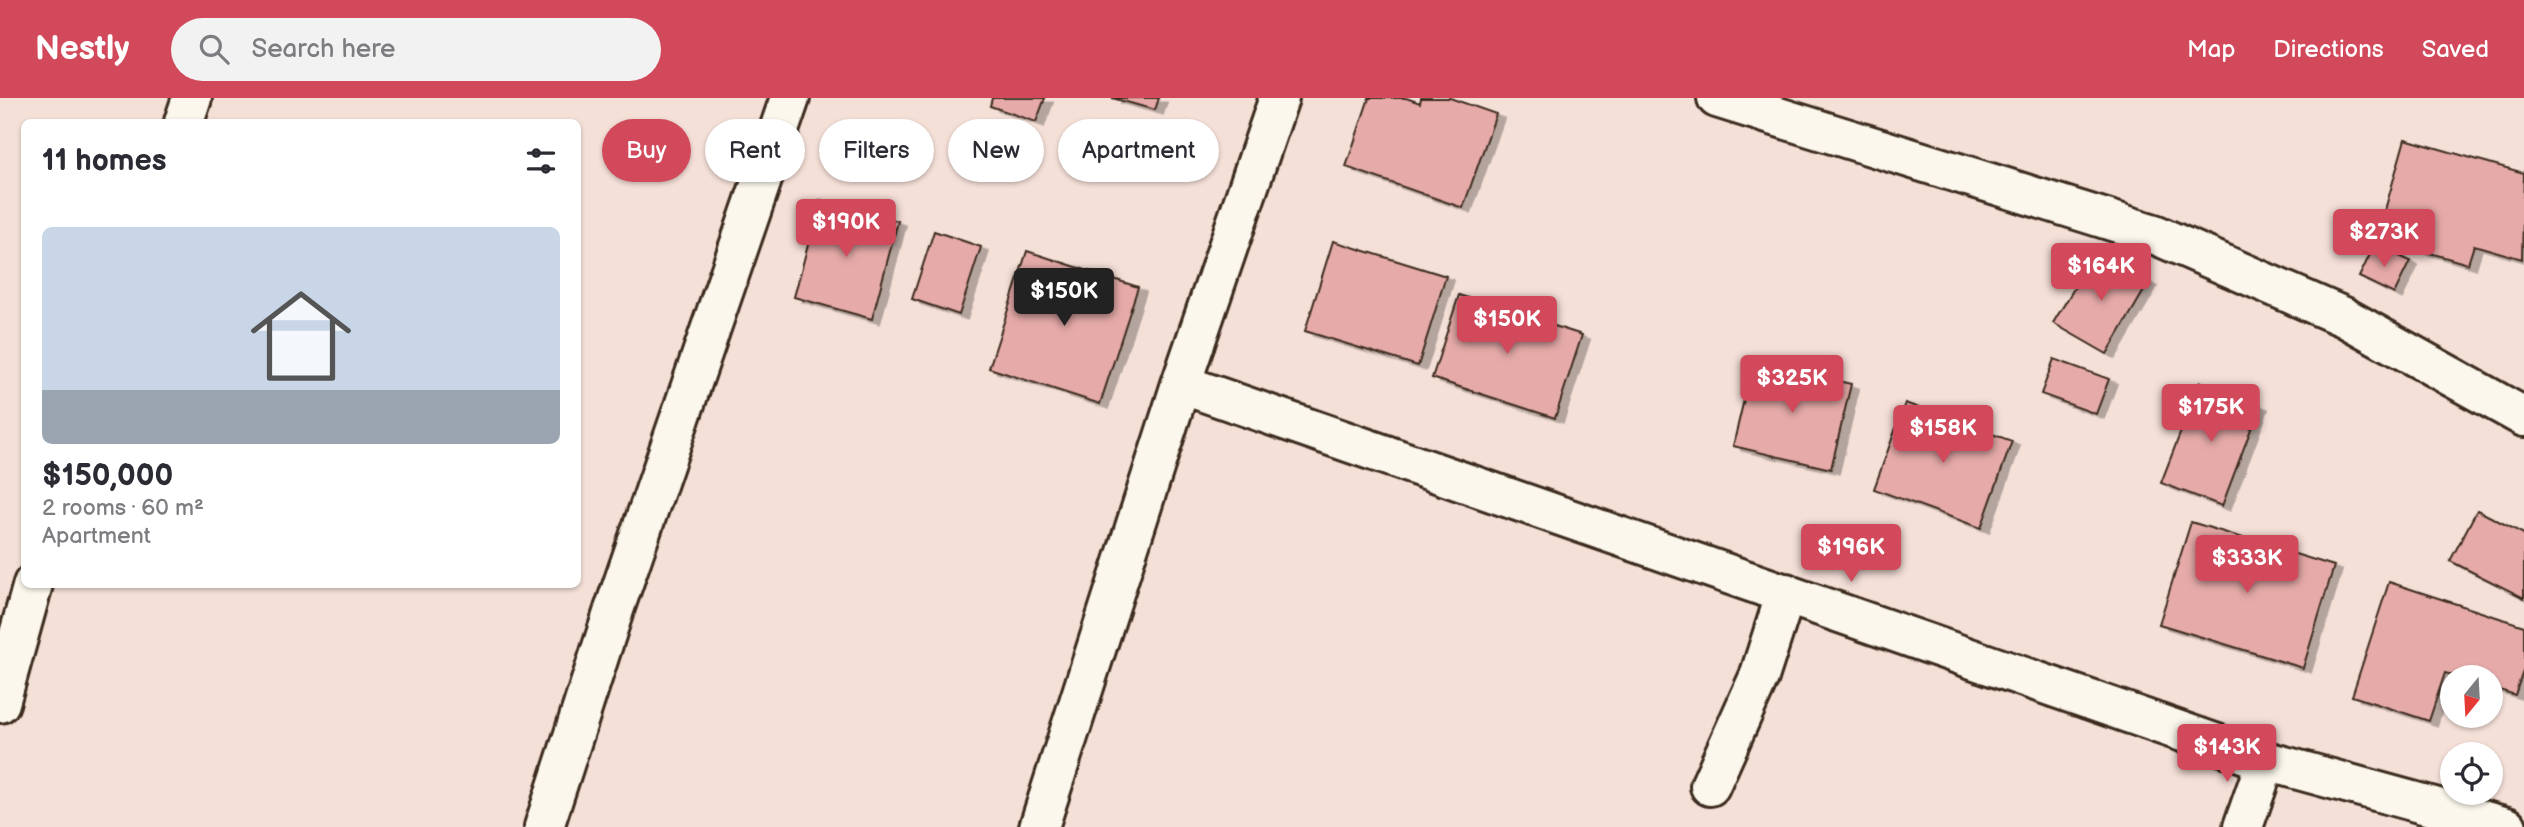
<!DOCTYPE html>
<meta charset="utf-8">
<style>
:root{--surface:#fff;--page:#f2f2f3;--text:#2b2b33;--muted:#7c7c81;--line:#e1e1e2;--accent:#d1495b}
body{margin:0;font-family:"Balsamiq Sans",sans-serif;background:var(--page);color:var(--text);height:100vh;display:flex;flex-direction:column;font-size:26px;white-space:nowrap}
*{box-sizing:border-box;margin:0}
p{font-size:23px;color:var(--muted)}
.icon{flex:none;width:38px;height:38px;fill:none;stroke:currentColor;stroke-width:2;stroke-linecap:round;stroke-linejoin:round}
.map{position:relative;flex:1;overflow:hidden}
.details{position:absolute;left:21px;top:21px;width:560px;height:469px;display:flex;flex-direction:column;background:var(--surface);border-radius:10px;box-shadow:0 2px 5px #0004}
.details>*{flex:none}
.hud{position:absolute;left:602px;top:21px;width:665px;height:63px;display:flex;gap:14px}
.needle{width:46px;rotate:198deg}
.controls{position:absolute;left:2440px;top:567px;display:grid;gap:14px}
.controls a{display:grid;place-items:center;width:63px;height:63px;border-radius:50%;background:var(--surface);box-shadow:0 2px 5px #0004;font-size:35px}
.price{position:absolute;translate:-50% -60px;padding:0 16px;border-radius:7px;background:var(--accent);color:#fff;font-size:23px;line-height:46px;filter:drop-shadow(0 2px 4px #0008)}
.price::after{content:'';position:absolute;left:50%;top:42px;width:21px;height:16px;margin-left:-10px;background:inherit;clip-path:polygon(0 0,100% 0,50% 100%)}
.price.current{background:#222;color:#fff}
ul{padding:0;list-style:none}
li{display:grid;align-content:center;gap:14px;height:371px;padding:0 21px}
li+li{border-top:2px solid var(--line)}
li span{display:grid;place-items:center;height:217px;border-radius:10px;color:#555}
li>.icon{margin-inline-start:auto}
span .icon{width:126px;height:126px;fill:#fffc;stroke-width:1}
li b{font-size:30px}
h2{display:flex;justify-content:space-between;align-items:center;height:84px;padding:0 21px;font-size:30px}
.pill{padding:0 24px;border-radius:32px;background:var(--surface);box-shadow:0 2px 5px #0004;font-size:24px;line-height:63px}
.pill.current{background:var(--accent);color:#fff}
header{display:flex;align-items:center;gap:42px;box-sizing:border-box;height:98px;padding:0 35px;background:var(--accent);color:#fff}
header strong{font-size:33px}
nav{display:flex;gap:38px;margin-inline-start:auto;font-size:24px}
.search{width:490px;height:63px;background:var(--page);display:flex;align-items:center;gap:18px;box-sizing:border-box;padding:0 24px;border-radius:38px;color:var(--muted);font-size:26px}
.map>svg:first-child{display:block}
</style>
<header>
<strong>Nestly</strong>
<div class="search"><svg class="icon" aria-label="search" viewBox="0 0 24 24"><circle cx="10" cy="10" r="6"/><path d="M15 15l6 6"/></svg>Search here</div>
<nav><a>Map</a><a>Directions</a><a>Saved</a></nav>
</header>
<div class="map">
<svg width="2524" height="729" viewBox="0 0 2524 729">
<defs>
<filter id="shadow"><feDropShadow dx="8" dy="4.5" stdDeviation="0" flood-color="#0004"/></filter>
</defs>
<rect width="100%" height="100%" fill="#f5e0d8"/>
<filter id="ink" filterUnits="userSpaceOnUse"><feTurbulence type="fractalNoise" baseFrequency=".0143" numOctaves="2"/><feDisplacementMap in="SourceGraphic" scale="14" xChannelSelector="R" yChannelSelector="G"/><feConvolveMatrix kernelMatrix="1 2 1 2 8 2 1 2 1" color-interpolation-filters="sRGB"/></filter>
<g filter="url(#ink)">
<path fill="#e6aba9" stroke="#3b2a1e" stroke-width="2" filter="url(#shadow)" d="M992,0H1045L1036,24L990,8Z
M1112,0H1159L1155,12Z
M1369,0H1406L1420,5L1421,0H1450L1496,16L1463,110L1346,69Z
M2405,41L2524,75L2522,161L2474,147L2468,166L2416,151L2422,131L2383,119Z
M820,102L898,123L872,221L794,199Z
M934,133L981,149L959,217L912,201Z
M1333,143L1446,178L1418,268L1305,233Z
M2375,146L2410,163L2394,196L2359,179Z
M1027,153L1138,189L1100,306L989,270Z
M2097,153L2149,184L2107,256L2053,225Z
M1459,197L1582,237L1555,320L1432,280Z
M2054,261L2109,281L2096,316L2041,296Z
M1753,263L1851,286L1831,371L1733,348Z
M2200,284L2260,307L2222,408L2161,385Z
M1905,305L2012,343L1981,430L1874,391Z
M2477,412L2524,436V500L2450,463Z
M2191,424L2334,468L2303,570L2159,526Z
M2389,484L2524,528V570L2515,597L2490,589V579H2459L2445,575L2429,623L2352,598Z"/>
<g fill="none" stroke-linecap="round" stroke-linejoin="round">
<g stroke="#3b2a1e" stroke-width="44">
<path id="minor" d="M1717,0L2154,136L2344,219L2524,319
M184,24L192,0
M1181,286L2266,663L2507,729
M0,605L33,486
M1710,688L1759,579L1786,495
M544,729L614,512L790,0
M1039,729L1181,286L1279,0
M2243,729L2266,663"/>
</g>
<use href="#minor" stroke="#fbf7ec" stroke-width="38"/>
</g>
</g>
</svg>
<div class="controls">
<a><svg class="needle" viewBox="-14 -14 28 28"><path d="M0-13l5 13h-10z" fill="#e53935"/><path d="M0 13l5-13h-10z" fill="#7c7c81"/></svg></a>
<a><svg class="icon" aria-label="locate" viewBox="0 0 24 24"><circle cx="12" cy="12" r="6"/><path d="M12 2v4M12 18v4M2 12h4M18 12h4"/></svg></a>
</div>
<b class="price" style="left:846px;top:161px">$190K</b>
<b class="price" style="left:2384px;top:171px">$273K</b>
<b class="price" style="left:2101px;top:205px">$164K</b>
<b class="price current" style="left:1064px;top:230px">$150K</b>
<b class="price" style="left:1507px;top:258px">$150K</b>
<b class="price" style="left:1792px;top:317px">$325K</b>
<b class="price" style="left:2211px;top:346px">$175K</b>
<b class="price" style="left:1943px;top:367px">$158K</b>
<b class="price" style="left:1851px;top:486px">$196K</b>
<b class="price" style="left:2247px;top:497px">$333K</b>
<b class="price" style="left:2227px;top:686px">$143K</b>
<div class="hud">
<a class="pill current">Buy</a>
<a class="pill">Rent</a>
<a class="pill">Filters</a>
<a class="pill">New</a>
<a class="pill">Apartment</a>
</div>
<section class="details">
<h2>11 homes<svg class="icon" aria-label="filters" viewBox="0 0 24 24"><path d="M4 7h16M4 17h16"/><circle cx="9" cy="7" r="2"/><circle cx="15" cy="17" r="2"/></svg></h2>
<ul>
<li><span style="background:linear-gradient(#c9d6e8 75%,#9aa5b1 0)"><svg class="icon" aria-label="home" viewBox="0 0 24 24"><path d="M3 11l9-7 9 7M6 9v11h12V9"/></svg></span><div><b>$150,000</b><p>2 rooms · 60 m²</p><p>Apartment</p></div></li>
</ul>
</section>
</div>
